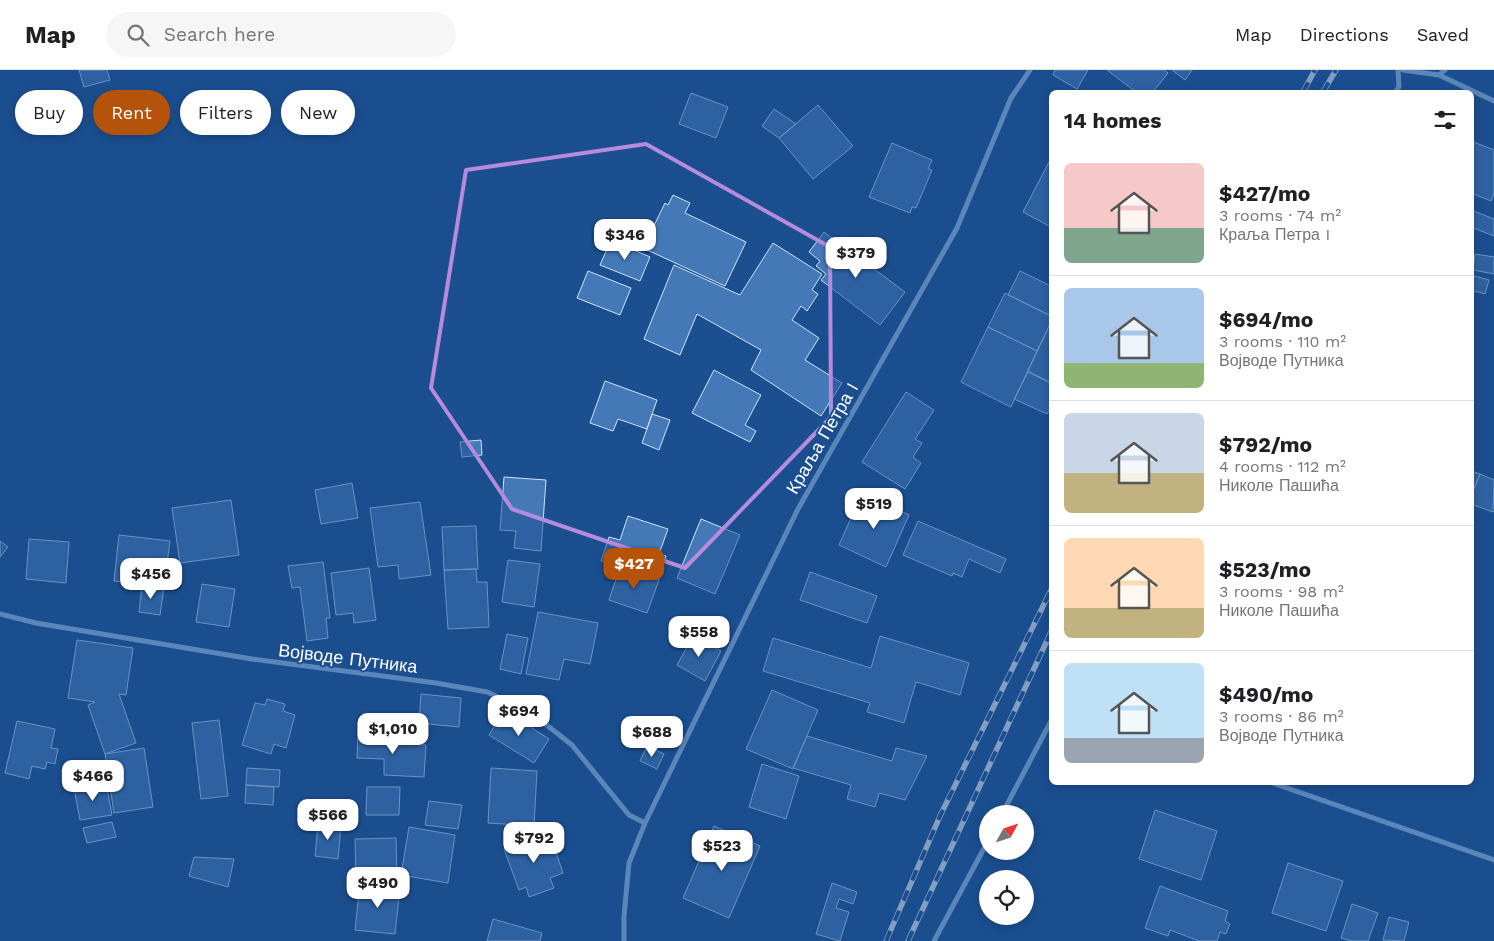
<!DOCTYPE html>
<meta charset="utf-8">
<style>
:root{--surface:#fff;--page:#f6f6f6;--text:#202124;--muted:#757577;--line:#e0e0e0;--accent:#b45309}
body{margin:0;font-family:"Work Sans",sans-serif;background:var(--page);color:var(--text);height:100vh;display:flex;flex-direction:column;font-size:19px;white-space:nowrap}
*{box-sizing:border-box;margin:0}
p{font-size:16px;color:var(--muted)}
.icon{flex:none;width:28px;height:28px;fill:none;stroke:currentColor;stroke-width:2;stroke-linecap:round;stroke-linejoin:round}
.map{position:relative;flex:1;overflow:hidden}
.panel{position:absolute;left:1049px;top:20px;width:425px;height:695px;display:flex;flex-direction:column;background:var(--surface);border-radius:8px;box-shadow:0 2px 8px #0003}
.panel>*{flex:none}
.hud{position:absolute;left:15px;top:20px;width:475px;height:45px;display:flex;gap:10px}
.needle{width:32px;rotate:50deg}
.buttons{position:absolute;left:979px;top:735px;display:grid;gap:10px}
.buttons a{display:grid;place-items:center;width:55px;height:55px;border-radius:50%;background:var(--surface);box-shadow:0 2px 8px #0003;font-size:25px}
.price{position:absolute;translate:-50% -42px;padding:0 11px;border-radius:10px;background:#fff;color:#222;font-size:16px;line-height:32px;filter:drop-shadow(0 1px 2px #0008)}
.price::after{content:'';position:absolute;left:50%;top:30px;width:15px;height:11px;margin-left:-8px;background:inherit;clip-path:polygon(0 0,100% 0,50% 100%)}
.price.active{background:var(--accent);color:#fff}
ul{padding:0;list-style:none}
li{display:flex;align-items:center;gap:15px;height:125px;padding:0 15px}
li+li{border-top:1px solid var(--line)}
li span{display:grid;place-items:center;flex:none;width:140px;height:100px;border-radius:8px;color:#555}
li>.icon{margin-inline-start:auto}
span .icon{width:60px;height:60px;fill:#fffc;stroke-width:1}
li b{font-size:21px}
h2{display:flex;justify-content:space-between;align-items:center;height:60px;padding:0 15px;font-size:21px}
.tag{padding:0 18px;border-radius:22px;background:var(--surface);box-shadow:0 2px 8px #0003;font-size:18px;line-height:45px}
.tag.active{background:var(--accent);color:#fff}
header{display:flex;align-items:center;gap:30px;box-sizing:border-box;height:70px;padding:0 25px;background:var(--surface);border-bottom:1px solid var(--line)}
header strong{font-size:24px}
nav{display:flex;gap:28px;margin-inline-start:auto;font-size:18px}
.search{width:350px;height:45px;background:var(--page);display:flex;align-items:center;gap:12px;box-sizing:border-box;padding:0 18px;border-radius:28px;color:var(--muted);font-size:19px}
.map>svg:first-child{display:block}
</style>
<header>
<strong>Map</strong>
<div class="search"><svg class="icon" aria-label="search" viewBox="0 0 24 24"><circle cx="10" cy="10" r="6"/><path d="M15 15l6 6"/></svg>Search here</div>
<nav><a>Map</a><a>Directions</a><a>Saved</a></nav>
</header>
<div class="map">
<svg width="1494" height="871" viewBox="0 0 1494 871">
<rect width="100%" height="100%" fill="#1b4f8f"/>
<path fill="#4478b7" stroke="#cfe3fa" d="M79,0H107L110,10L84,17Z
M1055,0H1088L1077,19L1053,5Z
M1107,0H1164L1168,3L1153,22H1136Z
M1172,0H1192L1185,10Z
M691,23L728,37L716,68L679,54Z
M818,35L853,76L813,109L779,68Z
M774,39L796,54L779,68L762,56Z
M1471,71L1494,80V123L1491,131L1471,123Z
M892,73L932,90L928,99L932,100L916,138L912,137L910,143L869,127Z
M1050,90L1051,91V157L1023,142Z
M673,125L690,133L685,143L746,172L725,216L643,178L665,133L668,135Z
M1471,140L1494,149V166L1471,157Z
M824,162L905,222L880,255L821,210L826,204L816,196L820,191L809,182Z
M611,170L650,187L640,211L600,195Z
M773,173L822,204L812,220L818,224L807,241L801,236L792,250L819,268L805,290L842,313L821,346L751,300L761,280L697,244L680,285L644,269L674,195L740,225Z
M1475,184L1494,187V204L1473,200Z
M588,201L631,218L620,245L577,228Z
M1020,201L1051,216V246L1008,225Z
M1471,205L1489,210L1485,224L1471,220Z
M1005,223L1051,246V252L1037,281L988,257Z
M1051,252V313L1028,301Z
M988,257L1037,281L1011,337L961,312Z
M714,300L761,325L745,355L756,361L750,372L692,343Z
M1028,302L1051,313V336L1047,344L1014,329Z
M605,311L657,330L647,359L618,349L613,361L590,353Z
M906,322L934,340L915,369L922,373L913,387L921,393L905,419L862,392Z
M652,344L670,350L659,380L642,373Z
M481,370L482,385L462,387L460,372Z
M1471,401L1480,404L1471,425Z
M1480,404L1494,410L1493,442L1471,434V426Z
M504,407L546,410L541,481L514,478L516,461L500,460Z
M352,413L358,448L321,454L315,420Z
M862,423L909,445L886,497L839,475Z
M231,430L239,485L180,493L172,438Z
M420,432L431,505L399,509L398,495L378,497L370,438Z
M628,446L668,459L659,484L666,486L659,510L601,491L609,467L620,470Z
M701,449L740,465L715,524L677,508Z
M918,451L1006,489L1000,503L969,489L962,507L953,503L952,506L903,485Z
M476,456L478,499L444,500L442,457Z
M119,465L170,471L164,517L114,511Z
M29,469L69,472L66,513L26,509Z
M0,471L8,477L0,487Z
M508,490L540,494L534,537L502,532Z
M323,492L330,548H326L328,568L307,571L300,517L292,518L288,496Z
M620,497L659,510L647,543L609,530Z
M369,498L376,550L354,553L353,543L336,545L331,503Z
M476,499L477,512H487L489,557L448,559L444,500Z
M810,502L877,526L867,553L800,530Z
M202,514L235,519L229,557L196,552Z
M142,515L164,517L160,545L139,542Z
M538,542L598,553L590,594L564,589L559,610L526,604Z
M507,564L528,568L521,604L500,599Z
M693,566L721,581L705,611L677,595Z
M880,566L969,593L960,625L916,612L904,653L867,642L870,633L763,601L773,568L871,598Z
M77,570L133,578L126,625L119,624L136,673L105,684L88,635L95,632L68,628Z
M772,620L818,640L793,699L746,679Z
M421,624L461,628L459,657L419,653Z
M267,629L285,634L283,641L295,645L286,678L274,674L271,684L242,675L255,633L265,635Z
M504,640L549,669L534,693L489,665Z
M219,650L228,726L201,729L192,653Z
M17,651L55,659L51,678L58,679L55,694L47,692L45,699L32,696L29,709L5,703Z
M358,663L384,664V673L426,675L424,707L384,705V689L357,688Z
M807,666L892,691L896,678L927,686L905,730L879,723L875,737L847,729L851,715L793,698Z
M647,676L664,684L657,699L640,691Z
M144,678L153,737L114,743L105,684Z
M762,694L799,706L786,749L749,737Z
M247,698L280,700L279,717L246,715Z
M491,698L537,701L534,756L488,753Z
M106,713L112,745L80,750L74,718Z
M246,715L274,717L273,735L245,733Z
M367,717H400L399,745H366Z
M429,731L462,735L458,759L425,755Z
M1155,740L1217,761L1201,810L1139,789Z
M112,752L116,767L87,773L83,758Z
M318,754L341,756L338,789L315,786Z
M714,756L760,776L729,848L683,828Z
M409,757L455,765L448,813L401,805Z
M549,762L563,803L550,808L554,818L529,827L526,817L519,820L504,779Z
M396,768L397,810L356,811L355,769Z
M194,787L234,789L228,817L189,806Z
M1288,793L1343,811L1326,861L1272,843Z
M832,813L857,822L853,834L839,829L836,838L849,842L840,871L816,864Z
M360,814L400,818L395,864L355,860Z
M1160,816L1228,841L1225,851L1230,854L1226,864L1220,862L1217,871H1199L1170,860L1168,866L1145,858Z
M1352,834L1378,843L1368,871H1352L1341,868Z
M1389,847L1409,852L1404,871L1383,870Z
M493,849L542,863L540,871H487Z"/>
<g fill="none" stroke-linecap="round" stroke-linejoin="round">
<path stroke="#a9c9ee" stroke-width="5" d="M1403,0L1439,5L1494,31
M1439,5L1445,0
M1395,22L1399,17L1398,0
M0,544L36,553L252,589L436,613L487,622L529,641L572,675L629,745L645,753
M1270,712L1494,790
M1002,744L1051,651
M624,871V846L629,793L645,753L798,439L957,158L1011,28L1030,0
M934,871L988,771"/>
<g stroke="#fff" stroke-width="5.5">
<path id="rail" d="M1303,22L1315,0
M1323,22L1336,0
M886,871L940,746L1051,520
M908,871L1051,562"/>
</g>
<use href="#rail" stroke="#1b4f8f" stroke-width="4" stroke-dasharray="11" stroke-linecap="butt"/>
</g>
<path d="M0 0H1494V871H0ZM646,74L830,177L831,347L685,498L512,439L431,318L466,100Z" fill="#1b4f8f" fill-opacity=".55" fill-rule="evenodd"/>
<path fill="none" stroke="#b68bdc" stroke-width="4" stroke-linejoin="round" d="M646,74L830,177L831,347L685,498L512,439L431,318L466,100Z"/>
<g text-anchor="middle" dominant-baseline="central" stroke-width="4" stroke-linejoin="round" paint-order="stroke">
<g font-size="18" fill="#fff" stroke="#1b4f8f">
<text transform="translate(822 368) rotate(-60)">Краља Петра I</text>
<text transform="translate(348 588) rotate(7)">Војводе Путника</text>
</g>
</g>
</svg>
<div class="buttons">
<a><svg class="needle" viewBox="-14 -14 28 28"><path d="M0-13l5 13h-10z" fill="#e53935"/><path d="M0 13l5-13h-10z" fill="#757577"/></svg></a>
<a><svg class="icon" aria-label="locate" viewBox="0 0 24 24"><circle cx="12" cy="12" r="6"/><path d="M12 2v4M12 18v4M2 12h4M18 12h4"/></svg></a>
</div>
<b class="price" style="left:625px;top:191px">$346</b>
<b class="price" style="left:856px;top:209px">$379</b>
<b class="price" style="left:874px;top:460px">$519</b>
<b class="price active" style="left:634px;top:520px">$427</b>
<b class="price" style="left:151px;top:530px">$456</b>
<b class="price" style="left:699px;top:588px">$558</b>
<b class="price" style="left:519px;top:667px">$694</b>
<b class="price" style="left:393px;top:685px">$1,010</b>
<b class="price" style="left:652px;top:688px">$688</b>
<b class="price" style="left:93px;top:732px">$466</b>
<b class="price" style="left:328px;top:771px">$566</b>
<b class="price" style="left:534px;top:794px">$792</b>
<b class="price" style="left:722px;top:802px">$523</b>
<b class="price" style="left:378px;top:839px">$490</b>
<div class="hud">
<a class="tag">Buy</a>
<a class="tag active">Rent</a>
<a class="tag">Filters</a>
<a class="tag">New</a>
</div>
<section class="panel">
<h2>14 homes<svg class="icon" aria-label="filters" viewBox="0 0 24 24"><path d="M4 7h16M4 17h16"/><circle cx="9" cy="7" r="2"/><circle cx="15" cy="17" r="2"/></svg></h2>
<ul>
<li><span style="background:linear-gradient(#f6c9c9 65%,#7fa58c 0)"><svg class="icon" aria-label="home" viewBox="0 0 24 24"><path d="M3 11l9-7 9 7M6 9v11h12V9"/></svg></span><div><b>$427/mo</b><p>3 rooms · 74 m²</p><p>Краља Петра I</p></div></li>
<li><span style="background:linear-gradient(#a9c7e8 75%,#8fb573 0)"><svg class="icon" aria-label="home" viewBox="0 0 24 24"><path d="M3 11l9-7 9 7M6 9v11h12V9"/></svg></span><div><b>$694/mo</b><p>3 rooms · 110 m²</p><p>Војводе Путника</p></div></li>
<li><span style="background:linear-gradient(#c9d6e8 60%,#c2b280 0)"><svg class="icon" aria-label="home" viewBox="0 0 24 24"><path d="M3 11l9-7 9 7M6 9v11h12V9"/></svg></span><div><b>$792/mo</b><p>4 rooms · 112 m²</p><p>Николе Пашића</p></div></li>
<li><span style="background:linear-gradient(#ffd9b3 70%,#c2b280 0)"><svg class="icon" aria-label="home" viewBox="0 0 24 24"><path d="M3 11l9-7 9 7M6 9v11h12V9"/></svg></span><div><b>$523/mo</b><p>3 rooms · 98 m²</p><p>Николе Пашића</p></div></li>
<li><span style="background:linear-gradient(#bfe0f5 75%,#9aa5b1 0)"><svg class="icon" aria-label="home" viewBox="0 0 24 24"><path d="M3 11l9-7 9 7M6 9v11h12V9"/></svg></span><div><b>$490/mo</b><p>3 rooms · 86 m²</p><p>Војводе Путника</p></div></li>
</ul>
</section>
</div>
